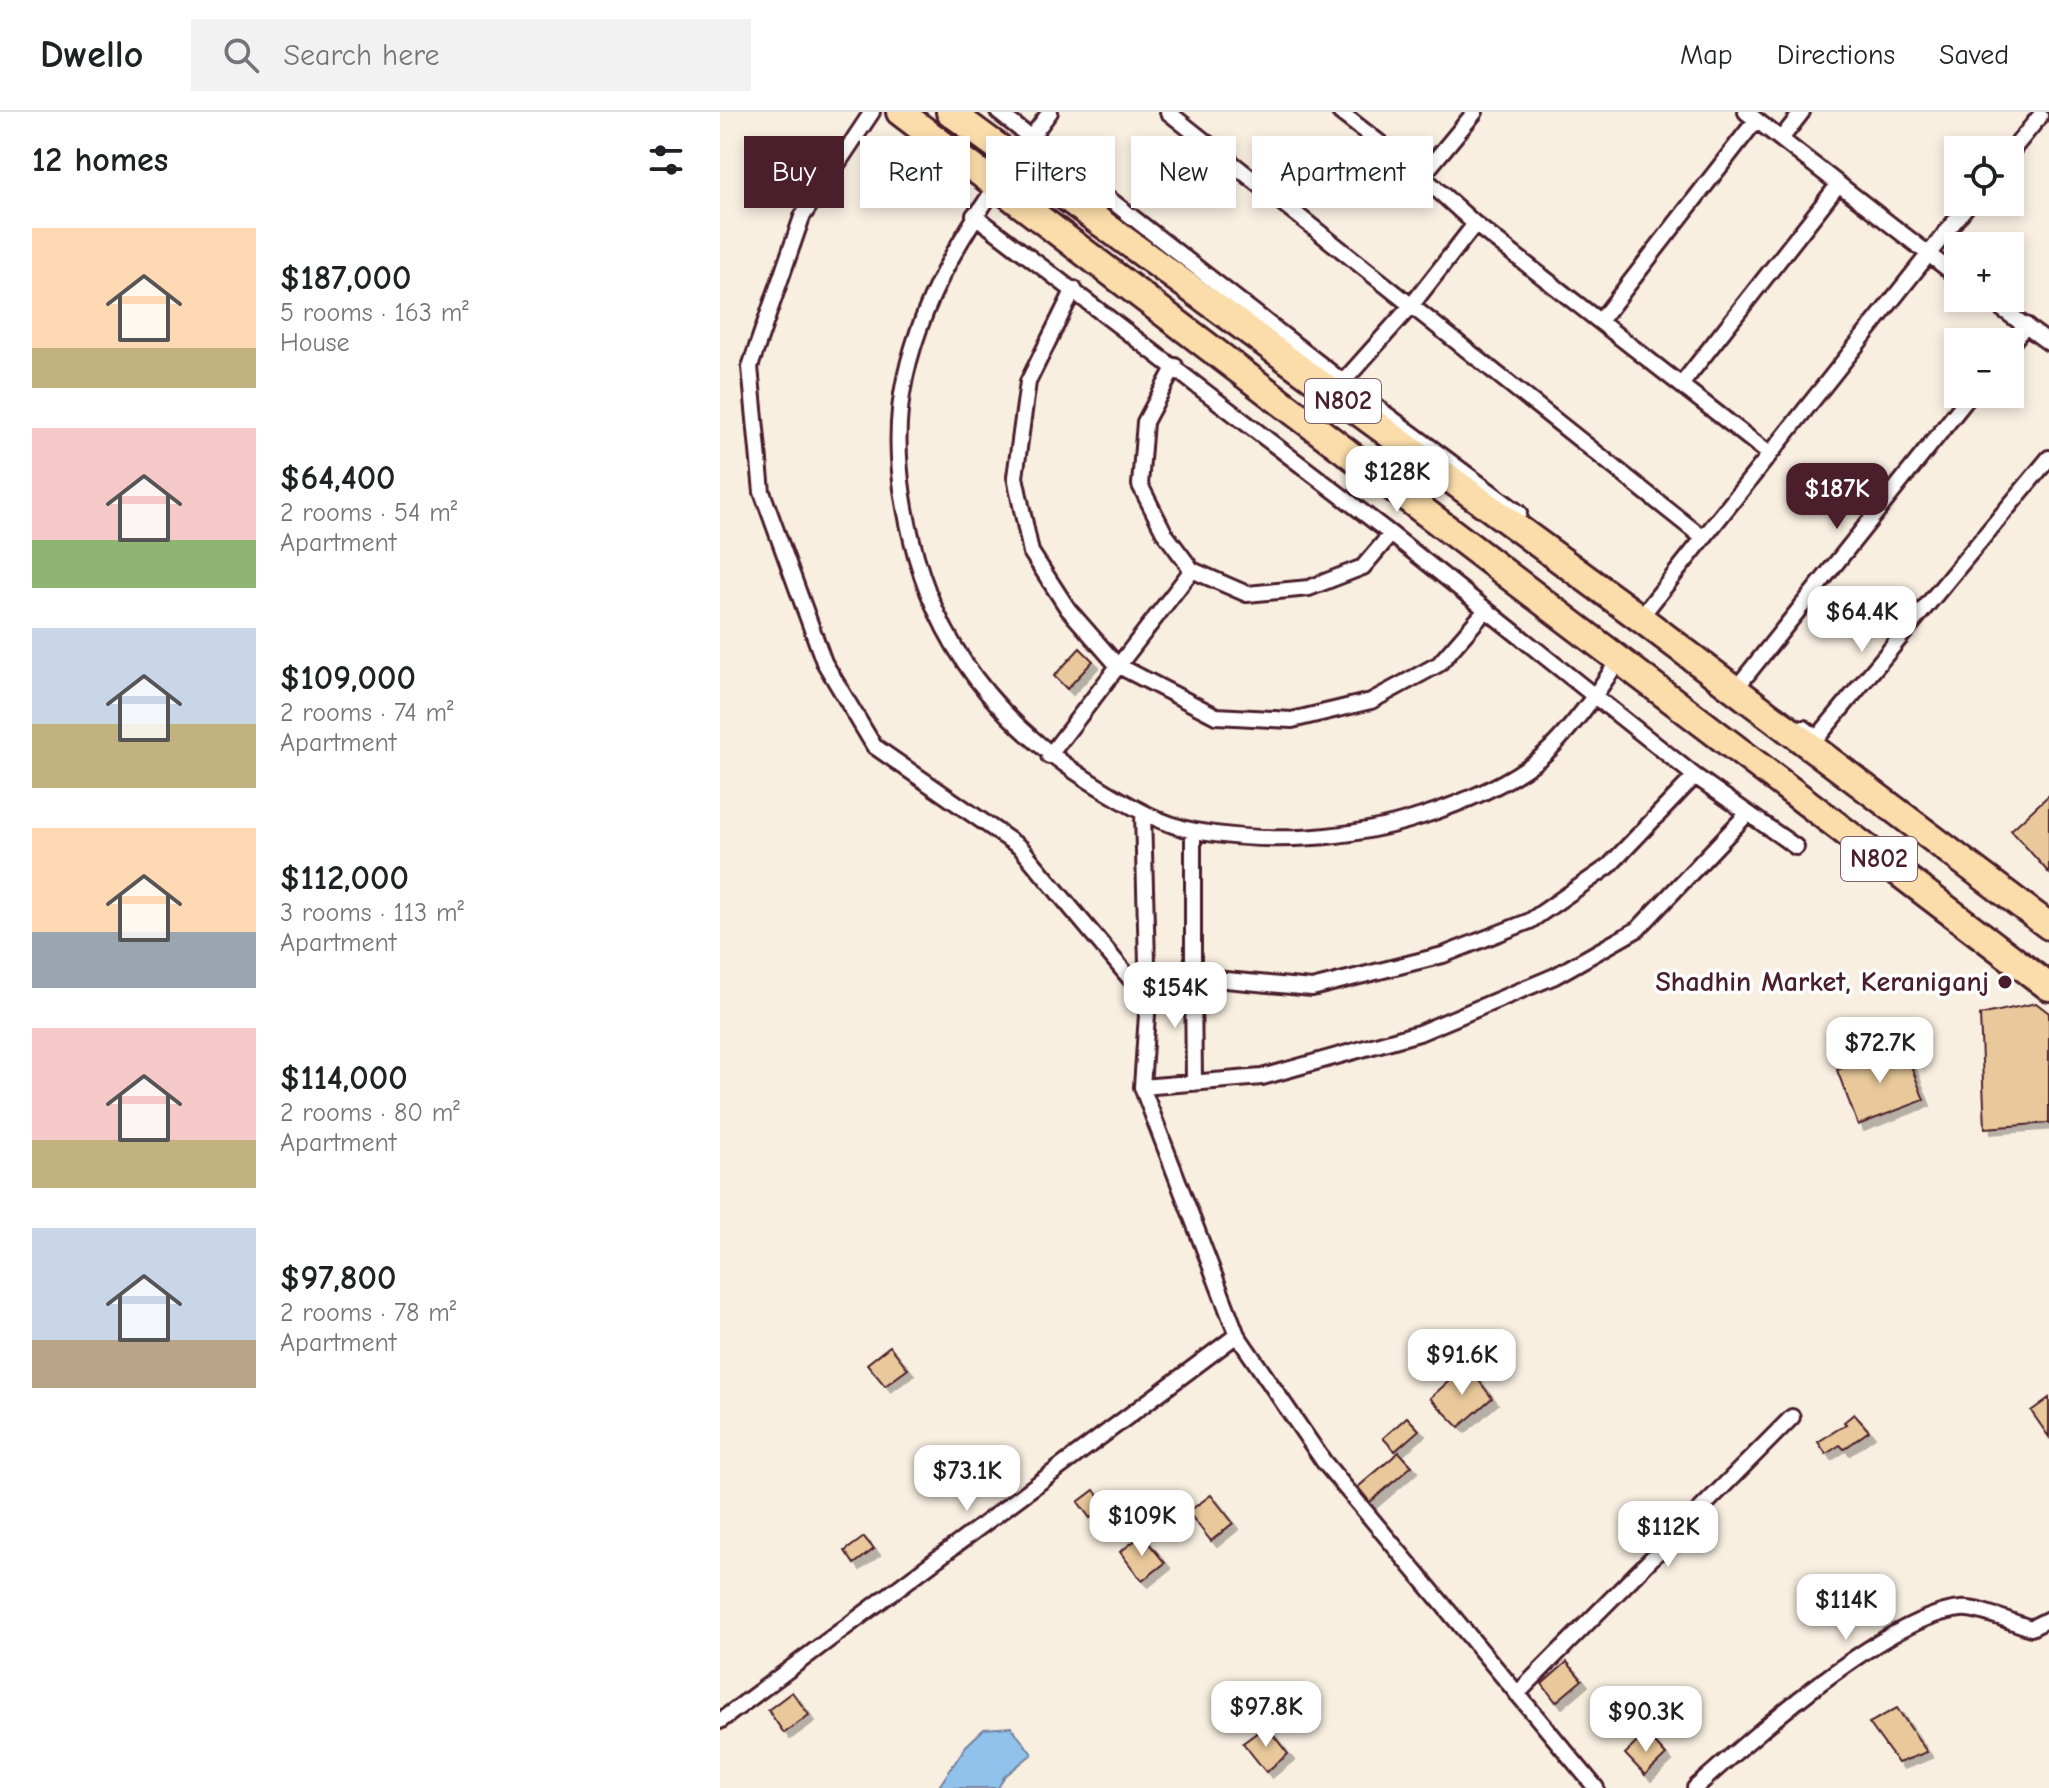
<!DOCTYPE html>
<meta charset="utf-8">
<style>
:root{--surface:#fff;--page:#f2f2f2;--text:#202124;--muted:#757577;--line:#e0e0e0;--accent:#4a1f2b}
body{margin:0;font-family:"Comic Neue",sans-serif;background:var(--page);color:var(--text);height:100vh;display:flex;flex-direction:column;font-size:30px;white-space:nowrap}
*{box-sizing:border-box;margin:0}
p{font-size:26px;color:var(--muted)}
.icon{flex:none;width:44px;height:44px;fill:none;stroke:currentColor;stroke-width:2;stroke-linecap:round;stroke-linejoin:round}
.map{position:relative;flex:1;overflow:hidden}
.side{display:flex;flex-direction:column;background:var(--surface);width:720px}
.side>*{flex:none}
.top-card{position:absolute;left:24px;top:24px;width:760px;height:72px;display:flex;gap:16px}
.controls{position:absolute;left:1224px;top:24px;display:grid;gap:16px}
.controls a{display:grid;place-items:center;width:80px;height:80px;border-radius:0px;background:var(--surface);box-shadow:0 4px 12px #0003;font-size:40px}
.price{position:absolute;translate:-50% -68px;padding:0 18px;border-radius:16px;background:#fff;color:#222;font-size:26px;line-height:52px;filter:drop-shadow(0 2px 4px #0008)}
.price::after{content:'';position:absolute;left:50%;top:48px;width:24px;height:18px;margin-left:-12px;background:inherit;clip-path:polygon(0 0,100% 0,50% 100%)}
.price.current{background:var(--accent);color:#fff}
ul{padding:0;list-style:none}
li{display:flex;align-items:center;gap:24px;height:200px;padding:0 32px}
li span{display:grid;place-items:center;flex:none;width:224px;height:160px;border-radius:0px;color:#555}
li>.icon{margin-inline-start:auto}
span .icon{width:96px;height:96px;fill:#fffc;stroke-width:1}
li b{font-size:34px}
h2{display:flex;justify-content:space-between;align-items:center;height:96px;padding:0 32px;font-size:34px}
.chip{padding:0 28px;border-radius:0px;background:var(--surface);box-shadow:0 4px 12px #0003;font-size:28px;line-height:72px}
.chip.current{background:var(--accent);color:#fff}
header{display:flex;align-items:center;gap:48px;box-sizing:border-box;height:112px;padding:0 40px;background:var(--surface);border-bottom:2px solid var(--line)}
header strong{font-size:38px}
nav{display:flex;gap:44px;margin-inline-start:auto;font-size:28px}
.search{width:560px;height:72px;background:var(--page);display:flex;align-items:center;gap:20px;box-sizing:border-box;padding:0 28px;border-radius:0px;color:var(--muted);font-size:30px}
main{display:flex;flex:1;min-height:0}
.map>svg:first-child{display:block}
</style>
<header>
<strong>Dwello</strong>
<div class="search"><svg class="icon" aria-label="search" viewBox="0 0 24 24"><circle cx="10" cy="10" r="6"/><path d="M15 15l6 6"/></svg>Search here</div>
<nav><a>Map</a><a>Directions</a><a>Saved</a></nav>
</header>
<main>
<section class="side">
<h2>12 homes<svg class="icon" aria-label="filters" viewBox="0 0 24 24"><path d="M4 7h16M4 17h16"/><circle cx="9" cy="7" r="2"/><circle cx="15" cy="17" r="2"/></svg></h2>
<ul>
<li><span style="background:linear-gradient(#ffd9b3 75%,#c2b280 0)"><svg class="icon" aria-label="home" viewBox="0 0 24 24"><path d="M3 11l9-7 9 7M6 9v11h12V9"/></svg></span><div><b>$187,000</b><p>5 rooms · 163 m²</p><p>House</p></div></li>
<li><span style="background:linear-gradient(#f6c9c9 70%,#8fb573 0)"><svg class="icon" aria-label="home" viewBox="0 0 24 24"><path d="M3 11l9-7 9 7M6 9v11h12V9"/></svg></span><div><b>$64,400</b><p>2 rooms · 54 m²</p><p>Apartment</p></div></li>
<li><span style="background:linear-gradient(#c9d6e8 60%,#c2b280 0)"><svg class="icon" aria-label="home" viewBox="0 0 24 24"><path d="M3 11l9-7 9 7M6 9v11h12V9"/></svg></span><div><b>$109,000</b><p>2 rooms · 74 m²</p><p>Apartment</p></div></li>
<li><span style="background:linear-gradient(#ffd9b3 65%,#9aa5b1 0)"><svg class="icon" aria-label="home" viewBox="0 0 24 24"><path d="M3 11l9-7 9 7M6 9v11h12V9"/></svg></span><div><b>$112,000</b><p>3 rooms · 113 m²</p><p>Apartment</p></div></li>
<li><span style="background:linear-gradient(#f6c9c9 70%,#c2b280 0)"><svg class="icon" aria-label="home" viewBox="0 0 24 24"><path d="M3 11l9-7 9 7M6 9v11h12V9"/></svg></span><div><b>$114,000</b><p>2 rooms · 80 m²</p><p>Apartment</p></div></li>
<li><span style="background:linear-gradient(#c9d6e8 70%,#b9a48a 0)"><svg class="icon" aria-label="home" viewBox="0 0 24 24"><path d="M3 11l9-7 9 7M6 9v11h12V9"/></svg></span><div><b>$97,800</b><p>2 rooms · 78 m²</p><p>Apartment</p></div></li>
</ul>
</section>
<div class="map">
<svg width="1329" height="1676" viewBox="0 0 1329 1676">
<defs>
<filter id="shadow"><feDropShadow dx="6" dy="6" stdDeviation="0" flood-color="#0004"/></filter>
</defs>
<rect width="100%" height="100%" fill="#f8efe1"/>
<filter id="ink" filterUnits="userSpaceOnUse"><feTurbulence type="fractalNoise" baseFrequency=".0125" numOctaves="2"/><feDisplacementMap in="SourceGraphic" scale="16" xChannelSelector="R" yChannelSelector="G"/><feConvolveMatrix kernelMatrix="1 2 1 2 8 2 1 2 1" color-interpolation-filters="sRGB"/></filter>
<g filter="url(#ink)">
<path fill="#90c2ec" stroke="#74819f" stroke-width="2" d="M291,1615L312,1642L284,1665L278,1676H218L246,1634L264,1617Z"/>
<path fill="#e9c99b" stroke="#4a1f2b" stroke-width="2" filter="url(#shadow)" d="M360,536L373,549L347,577L334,564Z
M1329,683V761L1291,718Z
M1316,891L1329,901V1011L1265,1016L1260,903Z
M1183,933L1204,988L1138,1013L1117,958Z
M170,1234L188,1257L165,1274L147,1252Z
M747,1253L772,1286L739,1315L710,1286Z
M1329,1286V1325L1311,1299Z
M1134,1302L1149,1319L1124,1337L1120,1333L1106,1342L1098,1330L1126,1312L1124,1310Z
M687,1305L699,1318L675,1339L663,1326Z
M679,1340L692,1354L650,1390L638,1375Z
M374,1378L386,1394L370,1406L358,1390Z
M491,1383L513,1411L491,1429L468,1400Z
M422,1423L445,1451L422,1469L400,1440Z
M144,1425L154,1437L134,1452L125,1439Z
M847,1550L862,1568L836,1590L822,1572Z
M72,1580L89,1603L64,1621L48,1598Z
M1177,1596L1207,1640L1178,1651L1149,1611Z
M546,1614L568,1642L546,1660L523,1631Z
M926,1621L946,1643L925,1663L905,1642Z"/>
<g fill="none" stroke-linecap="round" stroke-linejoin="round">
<g stroke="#4a1f2b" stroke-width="20">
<path id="street" d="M152,0L82,105L30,255L42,380L104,550L154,634L301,736L428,888L422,975L517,1223L604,1350L876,1676
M278,0L623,270L799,401
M330,0C269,82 207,164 185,266C172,326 180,385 196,444C226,551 293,624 387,680C414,696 443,713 475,719C550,732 630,728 702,704C745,690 797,669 830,637C856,611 878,580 898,549
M448,0L982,425
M620,0L702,64L755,112L1048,341
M1026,0L1238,165
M1061,27L1082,0
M1290,41L1320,4
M702,64L755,0
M254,103L671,422L975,664L1076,735
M354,177L308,270L295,365L311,440L348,497L397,553L496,604L572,608L651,589L719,552L766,498
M1267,186L1329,231
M880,209L1036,8
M1290,233L1306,213
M455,254L425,310L420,373L445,422L472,458L527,482L589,476L643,455L671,422
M623,270L691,194L755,112
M961,273L1118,73
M920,506L1250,90
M1014,579L1251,282
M1084,616L1097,626L1329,346
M329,644L472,458
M423,702L428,888
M473,719V865L592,876L723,843L810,809L889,754L975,664
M473,865L474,971
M422,975L542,965L699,921L835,864L918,817L1028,701
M797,1582L1072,1305
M0,1609L517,1223
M975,1676C1031,1626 1168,1503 1241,1497C1257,1495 1294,1511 1311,1516L1329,1507"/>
</g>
<g stroke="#4a1f2b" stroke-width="32">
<path id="highway" d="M180,0L1329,875
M230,0L920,506L1329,814"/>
</g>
<use href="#street" stroke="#fff" stroke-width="14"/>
<use href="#highway" stroke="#fbddab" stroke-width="26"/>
</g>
</g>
<circle fill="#4a1f2b" stroke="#fff" stroke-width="3" cx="1285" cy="870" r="8"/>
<g text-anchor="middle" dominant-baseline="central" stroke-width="7" stroke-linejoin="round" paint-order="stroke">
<g fill="#fff" stroke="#80626b" stroke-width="2">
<rect x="585" y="267" width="76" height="44" rx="6"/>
<rect x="1121" y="725" width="76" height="44" rx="6"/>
</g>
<g font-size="26" font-weight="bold" fill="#4a1f2b">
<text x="623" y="289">N802</text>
<text x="1159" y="747">N802</text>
</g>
<g font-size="28" font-weight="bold" fill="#4a1f2b" stroke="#fff" text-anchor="end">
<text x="1269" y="870">Shadhin Market, Keraniganj</text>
</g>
</g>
</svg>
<div class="controls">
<a><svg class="icon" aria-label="locate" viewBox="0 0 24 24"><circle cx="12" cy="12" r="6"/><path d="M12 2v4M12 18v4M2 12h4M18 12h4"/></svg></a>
<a>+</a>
<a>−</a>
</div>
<b class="price" style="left:677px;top:402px">$128K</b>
<b class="price current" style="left:1117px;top:419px">$187K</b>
<b class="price" style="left:1142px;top:542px">$64.4K</b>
<b class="price" style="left:455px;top:918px">$154K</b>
<b class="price" style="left:1160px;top:973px">$72.7K</b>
<b class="price" style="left:742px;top:1285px">$91.6K</b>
<b class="price" style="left:247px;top:1401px">$73.1K</b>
<b class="price" style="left:422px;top:1446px">$109K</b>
<b class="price" style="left:948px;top:1457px">$112K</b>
<b class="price" style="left:1126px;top:1530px">$114K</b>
<b class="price" style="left:546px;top:1637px">$97.8K</b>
<b class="price" style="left:926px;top:1642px">$90.3K</b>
<div class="top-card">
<a class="chip current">Buy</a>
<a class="chip">Rent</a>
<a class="chip">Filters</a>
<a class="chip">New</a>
<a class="chip">Apartment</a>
</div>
</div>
</main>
